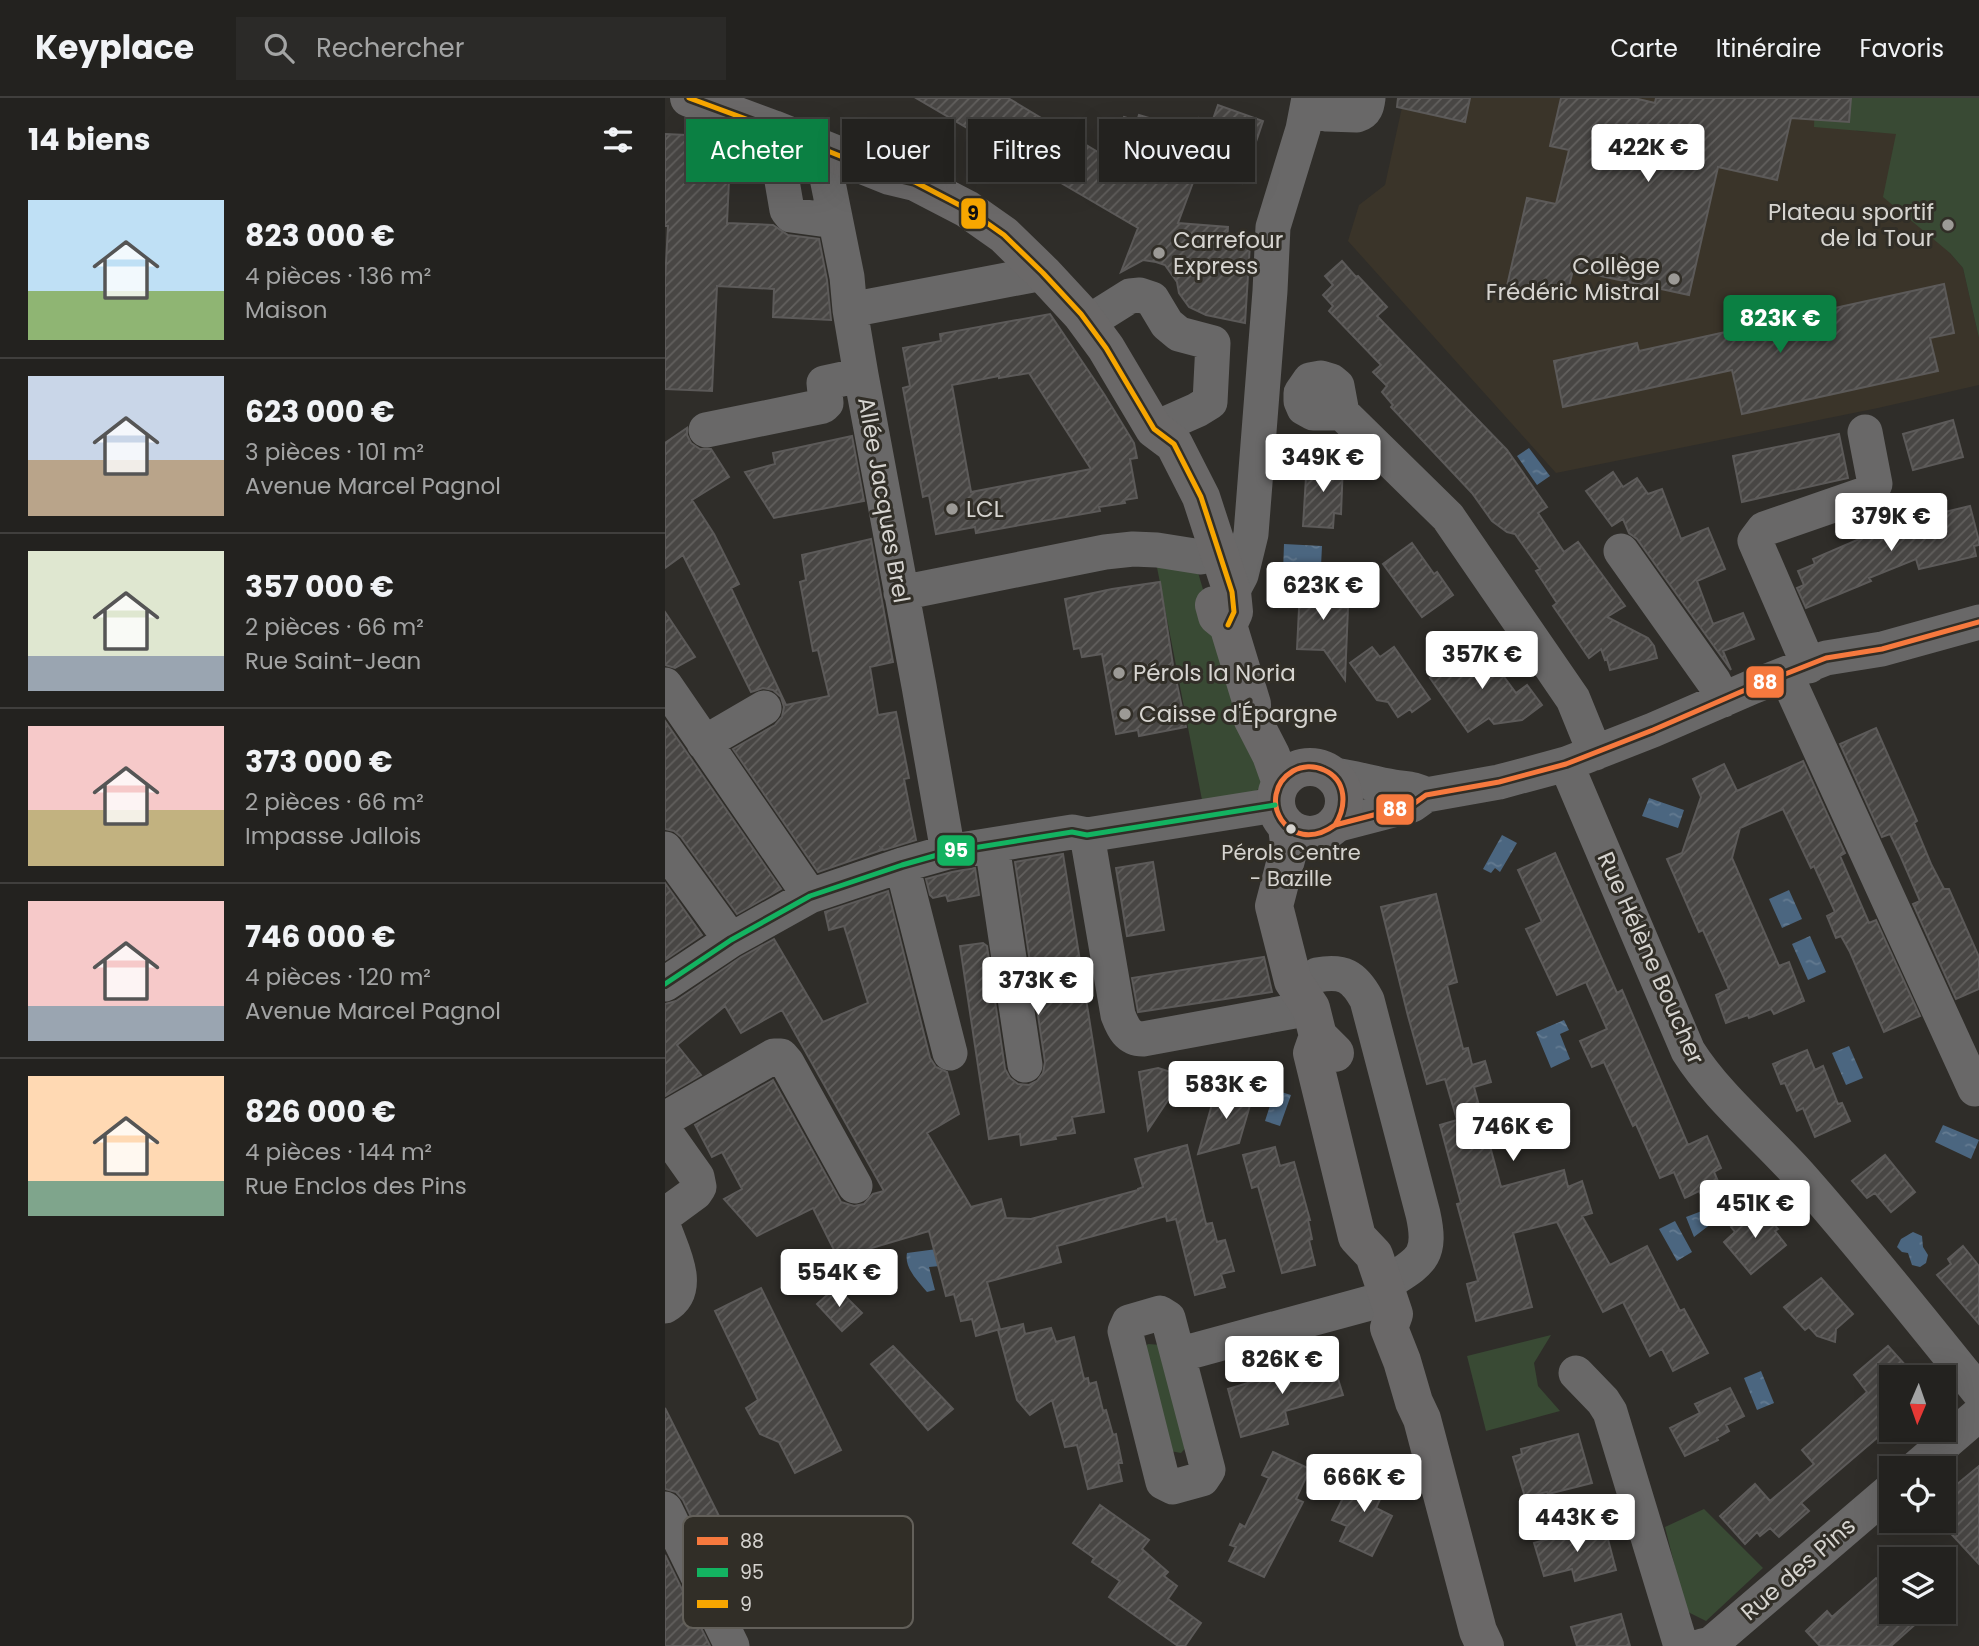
<!DOCTYPE html>
<html lang="fr">
<meta charset="utf-8">
<style>
:root{--surface:#23221f;--page:#2b2a28;--text:#f1f3f6;--muted:#a3a4a4;--line:#403f3d;--accent:#0b8043}
body{margin:0;font-family:Poppins,sans-serif;background:var(--page);color:var(--text);height:100vh;display:flex;flex-direction:column;font-size:26px;white-space:nowrap}
*{box-sizing:border-box;margin:0}
p{font-size:23px;color:var(--muted)}
.icon{flex:none;width:38px;height:38px;fill:none;stroke:currentColor;stroke-width:2;stroke-linecap:round;stroke-linejoin:round}
.map{position:relative;flex:1;overflow:hidden}
.sheet{display:flex;flex-direction:column;background:var(--surface);width:665px}
.sheet>*{flex:none}
.guide{position:absolute;left:21px;top:21px;width:665px;height:63px;display:flex;gap:14px}
.needle{width:46px;rotate:182deg}
.controls{position:absolute;left:1214px;top:1267px;display:grid;gap:14px}
.controls a{display:grid;place-items:center;width:77px;height:77px;border-radius:0px;background:var(--surface);box-shadow:0 7px 28px #0002,0 0 0 2px var(--line);font-size:35px}
.price{position:absolute;translate:-50% -60px;padding:0 16px;border-radius:7px;background:#fff;color:#222;font-size:23px;line-height:46px;filter:drop-shadow(0 2px 4px #0008)}
.price::after{content:'';position:absolute;left:50%;top:42px;width:21px;height:16px;margin-left:-10px;background:inherit;clip-path:polygon(0 0,100% 0,50% 100%)}
.price.current{background:var(--accent);color:#fff}
ul{padding:0;list-style:none}
li{display:flex;align-items:center;gap:21px;height:175px;padding:0 28px}
li+li{border-top:2px solid var(--line)}
li span{display:grid;place-items:center;flex:none;width:196px;height:140px;border-radius:0px;color:#555}
li>.icon{margin-inline-start:auto}
span .icon{width:84px;height:84px;fill:#fffc;stroke-width:1}
li b{font-size:30px}
h2{display:flex;justify-content:space-between;align-items:center;height:84px;padding:0 28px;font-size:30px}
.pill{padding:0 24px;border-radius:0px;background:var(--surface);box-shadow:0 7px 28px #0002,0 0 0 2px var(--line);font-size:24px;line-height:63px}
.pill.current{background:var(--accent);color:#fff}
header{display:flex;align-items:center;gap:42px;box-sizing:border-box;height:98px;padding:0 35px;background:var(--surface);border-bottom:2px solid var(--line)}
header strong{font-size:33px}
nav{display:flex;gap:38px;margin-inline-start:auto;font-size:24px}
.search{width:490px;height:63px;background:var(--page);display:flex;align-items:center;gap:18px;box-sizing:border-box;padding:0 24px;border-radius:0px;color:var(--muted);font-size:26px}
main{display:flex;flex:1;min-height:0}
.map>svg:first-child{display:block}
</style>
<header>
<strong>Keyplace</strong>
<div class="search"><svg class="icon" aria-label="search" viewBox="0 0 24 24"><circle cx="10" cy="10" r="6"/><path d="M15 15l6 6"/></svg>Rechercher</div>
<nav><a>Carte</a><a>Itinéraire</a><a>Favoris</a></nav>
</header>
<main>
<section class="sheet">
<h2>14 biens<svg class="icon" aria-label="filters" viewBox="0 0 24 24"><path d="M4 7h16M4 17h16"/><circle cx="9" cy="7" r="2"/><circle cx="15" cy="17" r="2"/></svg></h2>
<ul>
<li><span style="background:linear-gradient(#bfe0f5 65%,#8fb573 0)"><svg class="icon" aria-label="home" viewBox="0 0 24 24"><path d="M3 11l9-7 9 7M6 9v11h12V9"/></svg></span><div><b>823 000 €</b><p>4 pièces · 136 m²</p><p>Maison</p></div></li>
<li><span style="background:linear-gradient(#c9d6e8 60%,#b9a48a 0)"><svg class="icon" aria-label="home" viewBox="0 0 24 24"><path d="M3 11l9-7 9 7M6 9v11h12V9"/></svg></span><div><b>623 000 €</b><p>3 pièces · 101 m²</p><p>Avenue Marcel Pagnol</p></div></li>
<li><span style="background:linear-gradient(#dfe7d0 75%,#9aa5b1 0)"><svg class="icon" aria-label="home" viewBox="0 0 24 24"><path d="M3 11l9-7 9 7M6 9v11h12V9"/></svg></span><div><b>357 000 €</b><p>2 pièces · 66 m²</p><p>Rue Saint-Jean</p></div></li>
<li><span style="background:linear-gradient(#f6c9c9 60%,#c2b280 0)"><svg class="icon" aria-label="home" viewBox="0 0 24 24"><path d="M3 11l9-7 9 7M6 9v11h12V9"/></svg></span><div><b>373 000 €</b><p>2 pièces · 66 m²</p><p>Impasse Jallois</p></div></li>
<li><span style="background:linear-gradient(#f6c9c9 75%,#9aa5b1 0)"><svg class="icon" aria-label="home" viewBox="0 0 24 24"><path d="M3 11l9-7 9 7M6 9v11h12V9"/></svg></span><div><b>746 000 €</b><p>4 pièces · 120 m²</p><p>Avenue Marcel Pagnol</p></div></li>
<li><span style="background:linear-gradient(#ffd9b3 75%,#7fa58c 0)"><svg class="icon" aria-label="home" viewBox="0 0 24 24"><path d="M3 11l9-7 9 7M6 9v11h12V9"/></svg></span><div><b>826 000 €</b><p>4 pièces · 144 m²</p><p>Rue Enclos des Pins</p></div></li>
</ul>
</section>
<div class="map">
<svg width="1314" height="1548" viewBox="0 0 1314 1548">
<defs>
<pattern id="water-ripples" width="26" height="14" patternUnits="userSpaceOnUse" patternTransform="scale(1.75)"><rect width="26" height="14" fill="#4b6680"/><path d="M2 4q2-2 4 0t4 0M15 11q2-2 4 0t4 0" fill="none" stroke="#647b91"/></pattern>
<pattern id="building-hatch" width="6" height="6" patternUnits="userSpaceOnUse" patternTransform="scale(1.75)"><rect width="6" height="6" fill="#484644"/><path d="M-1 1l2-2M0 6l6-6M5 7l2-2" fill="none" stroke="#62605e"/></pattern>
</defs>
<rect width="100%" height="100%" fill="#2f2d29"/>
<path fill="#3a3429" d="M739,0H1150L1192,33L1231,35L1285,155L1298,170L1314,240V287L1213,310L891,375L683,143L694,107L720,87Z"/>
<path fill="#394a34" d="M1150,0H1314V240L1298,170L1285,155L1218,99L1231,36L1149,29Z
M490,459L532,471L559,563L599,688L585,696L538,707Z
M886,1237L869,1265L873,1288L895,1313L821,1333L802,1258Z
M483,1246L497,1247L526,1344L516,1355L500,1352L475,1253Z
M1039,1411L1098,1470L1041,1523L1021,1513L1000,1429Z"/>
<path fill="url(#water-ripples)" d="M864,350L885,378L872,387L852,358Z
M619,446L657,448L656,468L631,467V475L628,478H621V475L618,474Z
M984,700L1019,712L1013,730L977,718Z
M837,737L852,745L835,774L830,770L826,775L818,771Z
M1124,792L1137,821L1117,830L1104,801Z
M1145,838L1161,874L1143,882L1127,846Z
M899,922L904,932L895,936L905,961L886,970L871,934Z
M1184,948L1198,980L1181,987L1167,955Z
M610,992L626,997L615,1028L600,1023Z
M1278,1027L1314,1042L1306,1061L1270,1044Z
M1050,1108L1055,1119L1029,1139L1021,1119Z
M1010,1123L1027,1154L1012,1163L994,1131Z
M1248,1134L1257,1138L1258,1149L1263,1157L1261,1165L1255,1169L1247,1167L1243,1155L1237,1154L1232,1149L1236,1141Z
M272,1151L275,1168L264,1169L270,1192L262,1194C253,1183 239,1170 242,1155Z
M1096,1273L1109,1305L1092,1312L1079,1280Z"/>
<path fill="url(#building-hatch)" stroke="#5c5a59" stroke-width="2" fill-rule="evenodd" d="M251,0H343L443,60L459,19L472,23L474,17L514,29L515,26L530,31L534,20L547,24L553,7L598,23L577,85L533,71L513,125L563,129L562,145L585,146L580,225L541,217L524,209L514,195L512,184L500,167L491,164L478,162L456,174L473,130Z
M733,0H805L800,24L732,9Z
M896,0H969L990,5L991,0H1186L1184,24L1126,20L1112,82L1053,69L1024,197L908,172L901,201L842,188L862,100L891,106L904,52L885,48Z
M0,36L66,39L62,125L108,127L123,137L154,141L162,182L166,222L108,219L109,191L52,188L47,293L0,291V183L3,128H0Z
M677,163L691,179L693,178L722,209L712,218L842,352L882,409L873,415L899,454L913,444L960,508L942,519L983,540L989,548L992,560L945,572L942,561L940,562L936,551L924,560L888,508L892,505L871,473L875,471L850,436L842,434L827,423L807,395L726,309L728,307L717,294L722,288L708,274L716,267L664,213L668,208L658,197L668,187L660,178Z
M1279,186L1289,235L1265,240L1273,273L1077,316L1067,272L898,309L889,263L972,245L974,253Z
M385,216L439,296L469,345L472,360L465,361L472,400L459,402L460,405L434,409L435,413L361,426L311,435L310,429L271,436L264,397L258,399L238,290L245,288L238,250L276,243L275,236ZM364,275L426,371L306,394L287,287L334,278V280Z
M1288,322L1298,359L1248,372L1238,336Z
M22,330V337L26,345L35,351H46L64,379L27,402L49,436L74,486L66,490L121,607L164,598L153,552L148,553L135,484L141,482L137,457L206,441L228,564L205,569L213,617L231,614L244,680L239,681L251,742L219,752L216,750L217,752L153,774L68,651L110,627L117,619L119,609L116,599L108,592L98,590L86,594L18,457L0,470V345Z
M1174,336L1183,380L1077,404L1068,358Z
M187,338L199,403L109,420L80,374L110,366L108,355Z
M642,363L678,365L676,416L669,415L668,430L638,428Z
M948,374L958,389L972,380L983,396L997,391L1016,441L1043,430L1060,471L1032,483L1048,526L1078,515L1089,541L1058,553L1066,572L972,441L964,435L958,421L947,428L921,393Z
M1305,408L1314,443V447L1309,448L1311,458L1254,471L1251,461L1204,480L1206,483L1141,510L1132,490L1139,487L1133,473L1150,466L1148,461L1206,436L1204,432Z
M747,445L769,476L772,474L788,497L757,519L718,466Z
M643,481L674,482L672,509L683,510L680,582L659,552L632,551L635,491L642,492Z
M495,484L508,567L521,629L474,638L473,632L451,636L437,556L417,559L415,550L409,551L400,501L447,491Z
M0,514L30,559L10,570L0,567Z
M814,545L851,595L862,587L877,607L857,622L829,626L824,620L803,634L765,580Z
M707,549L715,559L729,549L765,601L747,614L745,611L733,619L723,604L712,602L685,565Z
M0,623L116,791L72,816L16,739L9,733L0,731Z
M1211,630L1252,723L1249,725L1266,766L1279,791H1284L1314,859V891L1291,901L1248,806L1255,803L1235,757L1225,736L1217,739L1175,646Z
M1138,663L1180,755L1175,758L1204,825L1211,822L1255,918L1219,934L1185,854L1176,838L1171,840L1162,818L1170,814L1149,768L1146,770L1118,711L1075,730L1067,760L1114,868L1124,864L1139,903L1109,916L1106,911L1084,920L1083,917L1061,925L1051,897L1064,891L1038,832L1034,834L1002,761L1017,755L1036,699L1028,681L1059,666L1072,693Z
M890,755L952,895L957,892L1023,1047L1042,1038L1056,1070L1049,1074L1058,1095L1039,1102L1034,1093L1020,1100L1009,1074L995,1080L971,1026L968,1028L939,964L927,969L915,943L942,931L921,884L892,897L861,831L877,824L853,772Z
M398,756L439,1014L407,1019L410,1035L390,1038L391,1041L356,1047L355,1036L324,1041L295,848L318,845L322,848L340,971L345,980L353,986L364,987L372,983L378,975L380,964L350,764Z
M488,764L499,832L462,838L451,770Z
M310,770L314,797L283,803L281,797L268,800L265,797L261,781L287,774Z
M0,785L37,837L0,862Z
M223,793L265,960L271,969L282,974L294,1016L262,1035L306,1109L336,1101L341,1120L366,1121L473,1092V1091L478,1089L470,1061L522,1047L541,1126L547,1125L552,1144L560,1142L569,1173L556,1176L560,1189L530,1197L511,1121L502,1123L501,1118L392,1148L396,1164L322,1184L335,1231L311,1238L307,1221L296,1223L289,1196L281,1198L264,1133L173,1160L148,1110L92,1138L59,1101L77,1091L57,1054L47,1059L30,1027L108,982L176,1104L189,1108L199,1106L208,1096L219,1093L117,912L76,935L60,908L12,947L36,977L0,998V906L11,903L76,859L109,841L158,924L203,905L179,828L164,832L160,814Z
M771,796L792,884L782,887L798,951L803,950L807,967L820,963L826,984L809,989L836,1089L899,1072L903,1089L917,1083L927,1115L917,1118L945,1167L982,1148L1015,1213L1019,1211L1043,1255L1008,1273L997,1251L985,1258L958,1204L938,1214L892,1124L848,1135L867,1209L811,1223L802,1186L813,1183L792,1106L796,1105L775,1027L792,1022L780,981L762,986L743,918L716,809Z
M599,859L607,894L473,914L467,880Z
M1142,952L1150,972L1158,968L1173,1006L1177,1005L1185,1023L1150,1039L1138,1010L1132,1013L1120,985L1116,986L1108,966Z
M493,970L519,978L483,1032L474,974Z
M565,990L588,997L574,1045L533,1056L551,992L557,1017Z
M610,1049L615,1068L629,1064L645,1122H643L647,1141L644,1142L650,1167L617,1175L593,1088L587,1090L578,1057Z
M1220,1057L1250,1094L1226,1114L1210,1095L1202,1100L1187,1083Z
M1093,1107L1113,1131L1110,1133L1121,1147L1086,1176L1059,1144L1070,1134L1066,1129Z
M1298,1148L1314,1168V1226L1272,1177L1286,1166L1283,1161Z
M1156,1180L1188,1216L1171,1231L1170,1244L1152,1238L1144,1229L1140,1232L1119,1209Z
M171,1189L197,1215L177,1233L152,1206Z
M96,1190L176,1352L130,1375L114,1344L95,1336L81,1310L93,1302L50,1213Z
M358,1226L360,1236L386,1230L391,1244L409,1239L419,1281L423,1280L424,1286L431,1284L438,1313L441,1312L448,1337L451,1336L457,1365H453L457,1383L423,1391L412,1347L400,1349L387,1302L365,1317L352,1302L333,1232Z
M228,1248L288,1311L263,1332L206,1266Z
M1223,1248L1251,1279H1227V1327L1136,1405L1144,1413L1114,1439L1105,1430L1095,1438L1092,1434L1080,1446L1055,1418L1090,1386L1105,1403L1149,1366L1137,1352L1202,1294L1189,1277Z
M650,1263L651,1269L668,1265L678,1297L620,1313L623,1326L576,1339L563,1291L596,1281L595,1278Z
M1065,1290L1079,1318L1061,1327L1064,1333L1052,1340L1053,1342L1020,1358L1005,1330L1035,1315L1030,1306Z
M0,1310L54,1418L31,1429L18,1402L11,1394L0,1391Z
M913,1336L927,1385L883,1396L882,1394L860,1399L848,1359L857,1356L856,1351Z
M608,1354L645,1371L631,1401L638,1404L599,1479L564,1463L571,1449L565,1447L575,1426L580,1429L604,1380L597,1377Z
M1314,1368V1466L1279,1428V1397Z
M704,1369L725,1380L711,1410L727,1418L707,1458L675,1443L682,1428L667,1422L681,1394L691,1398Z
M435,1407L484,1442L477,1451L503,1474L499,1478L512,1488L503,1501L536,1525L520,1548H513L444,1499L455,1483L427,1464L429,1460L408,1445Z
M939,1426L951,1472L910,1483L907,1471L879,1478L869,1445Z
M0,1457L45,1548H0Z
M1227,1470V1514H1264L1226,1548H1155L1141,1533L1162,1513L1167,1519L1211,1480L1213,1482Z
M956,1516L965,1548H912L906,1529Z"/>
<g fill="none" stroke-linecap="round" stroke-linejoin="round">
<path stroke="#696868" stroke-width="35" d="M642,12L662,16L692,17C701,14 702,8 703,0
M108,31L122,112L126,117L170,123
M156,50L182,179L185,212L196,277L254,588L283,754
M185,212L378,175
M422,225L465,198L475,197L487,201L502,226L514,236L548,245L545,304L532,312L489,331
M677,315H648L639,310L636,303V295L645,282L656,280L666,283L672,288L677,315L783,419L908,601L930,655
M41,332L158,308L161,305L159,285L196,277
M956,453L1049,584L1058,602
M567,494L576,477L586,436L605,193L608,129L638,31L644,0
M236,495L440,454L468,451L492,452L536,459
M1144,568L1090,443L1099,431L1206,394L1210,386L1200,334
M1121,577L1310,991
M0,587L145,798
M39,645L99,610
M901,666L1023,953C1052,999 1100,1038 1137,1080C1198,1149 1256,1222 1314,1294
M667,677C688,679 708,686 729,689C742,691 749,690 761,697
M670,727L747,707L761,697L834,684L901,666L988,632L1087,589L1161,560L1217,551L1314,524
M422,737L453,917C458,930 463,941 478,941L646,910
M327,747L360,967
M0,751L66,842
M237,767L285,955
M652,877C678,872 689,878 702,902L758,1116C768,1161 754,1164 719,1187
M0,886L66,842L145,798L237,767L283,754L407,734L422,737L610,707
M0,1021L109,958H116L122,965L190,1088
M0,1038L5,1041L32,1079L34,1089L30,1095L0,1117
M0,1133C8,1155 28,1192 0,1208
M495,1215L503,1220L543,1372L537,1381L508,1389L498,1384L460,1233L464,1224Z
M513,1257L723,1200
M911,1275L938,1303L945,1314L1016,1548
M1251,1370L1314,1316
M0,1411L67,1548
M1037,1548L1046,1546L1227,1391"/>
<path stroke="#6a6868" stroke-width="38" d="M24,0L108,31L225,78L250,84L302,111L339,137L378,175L416,216L441,250L489,331L509,346L536,399L567,494L569,514L563,527
M549,507L552,518L563,527L587,606V620L606,657L616,685
M611 703a34 34 0 1 1 68 0a34 34 0 1 1-68 0Z
M622,729L624,745L623,754L609,808L628,883L646,910L653,938L670,955
M653,938L647,955L692,1139L709,1157L729,1216L724,1230L737,1263L749,1304L757,1321L813,1533L820,1548"/>
<g stroke="#312e27" stroke-width="10">
<path id="bus-1" d="M670,727C682,708 682,682 659,672C649,667 637,668 628,673C588,697 623,761 670,727L747,707L761,697L834,684L901,666L988,632L1087,589L1161,560L1217,551L1314,524"/>
</g>
<g stroke="#312e27" stroke-width="10">
<path id="bus-2" d="M0,886L66,842L145,798L237,767L283,754L407,734L422,737L610,707"/>
</g>
<g stroke="#312e27" stroke-width="10">
<path id="bus-3" d="M24,0L108,31L225,78L250,84L302,111L339,137L378,175L416,216L441,250L489,331L509,346L536,399L567,494L569,514L563,527"/>
</g>
<use href="#bus-1" stroke="#f6793e" stroke-width="5"/>
<use href="#bus-2" stroke="#13b361" stroke-width="5"/>
<use href="#bus-3" stroke="#f7a600" stroke-width="5"/>
</g>
<g fill="#9c9a96" stroke="#312e27" stroke-width="2.5">
<circle cx="1283" cy="127" r="7"/>
<circle cx="494" cy="155" r="7"/>
<circle cx="1009" cy="181" r="7"/>
<circle cx="287" cy="411" r="7"/>
<circle cx="454" cy="575" r="7"/>
<circle cx="460" cy="616" r="7"/>
</g>
<circle fill="#d6d4d0" stroke="#312e27" stroke-width="2.5" cx="626" cy="731" r="6"/>
<g text-anchor="middle" dominant-baseline="central" stroke-width="6" stroke-linejoin="round" paint-order="stroke">
<g font-size="21" fill="#d6d4d0" stroke="#312e27">
<text x="626" y="754">Pérols Centre<tspan x="626" dy="26">- Bazille</tspan></text>
</g>
<g font-size="23" fill="#d6d4d0" stroke="#312e27" text-anchor="start">
<text x="1269" y="114" text-anchor="end">Plateau sportif<tspan x="1269" dy="26">de la Tour</tspan></text>
<text x="508" y="142">Carrefour<tspan x="508" dy="26">Express</tspan></text>
<text x="995" y="168" text-anchor="end">Collège<tspan x="995" dy="26">Frédéric Mistral</tspan></text>
<text x="301" y="411">LCL</text>
<text x="468" y="575">Pérols la Noria</text>
<text x="474" y="616">Caisse d'Épargne</text>
</g>
<g font-size="23" fill="#d6d4d0" stroke="#312e27">
<text transform="translate(219 402) rotate(80)">Allée Jacques Brel</text>
<text transform="translate(986 860) rotate(66)">Rue Hélène Boucher</text>
<text transform="translate(1133 1471) rotate(-41)">Rue des Pins</text>
</g>
</g>
<rect x="18" y="1418" width="230" height="112" rx="10" fill="#312e27" stroke="#63605a" stroke-width="2"/>
<rect x="32" y="1439" width="31" height="8" fill="#f6793e"/>
<rect x="32" y="1470" width="31" height="9" fill="#13b361"/>
<rect x="32" y="1502" width="31" height="8" fill="#f7a600"/>
<g font-size="19" fill="#d6d4d0">
<text x="75" y="1450">88</text>
<text x="75" y="1481">95</text>
<text x="75" y="1513">9</text>
</g>
<g stroke="#312e27" stroke-width="2.5">
<rect x="295" y="99" width="27" height="33" rx="7" fill="#f7a600"/>
<rect x="1080" y="567" width="40" height="34" rx="7" fill="#f6793e"/>
<rect x="710" y="695" width="40" height="33" rx="7" fill="#f6793e"/>
<rect x="271" y="736" width="40" height="33" rx="7" fill="#13b361"/>
</g>
<g font-size="19" text-anchor="middle" font-weight="bold" fill="#fff">
<text x="1100" y="591">88</text>
<text x="730" y="718">88</text>
<text x="291" y="759">95</text>
</g>
<g font-size="19" text-anchor="middle" font-weight="bold" fill="#111">
<text x="308" y="122">9</text>
</g>
</svg>
<div class="controls">
<a><svg class="needle" viewBox="-14 -14 28 28"><path d="M0-13l5 13h-10z" fill="#e53935"/><path d="M0 13l5-13h-10z" fill="#a3a4a4"/></svg></a>
<a><svg class="icon" aria-label="locate" viewBox="0 0 24 24"><circle cx="12" cy="12" r="6"/><path d="M12 2v4M12 18v4M2 12h4M18 12h4"/></svg></a>
<a><svg class="icon" aria-label="layers" viewBox="0 0 24 24"><path d="M12 4l9 5-9 5-9-5zM3 14l9 5 9-5"/></svg></a>
</div>
<b class="price" style="left:983px;top:86px">422K €</b>
<b class="price current" style="left:1115px;top:257px">823K €</b>
<b class="price" style="left:658px;top:396px">349K €</b>
<b class="price" style="left:1226px;top:455px">379K €</b>
<b class="price" style="left:658px;top:524px">623K €</b>
<b class="price" style="left:817px;top:593px">357K €</b>
<b class="price" style="left:373px;top:919px">373K €</b>
<b class="price" style="left:561px;top:1023px">583K €</b>
<b class="price" style="left:848px;top:1065px">746K €</b>
<b class="price" style="left:1090px;top:1142px">451K €</b>
<b class="price" style="left:174px;top:1211px">554K €</b>
<b class="price" style="left:617px;top:1298px">826K €</b>
<b class="price" style="left:699px;top:1416px">666K €</b>
<b class="price" style="left:912px;top:1456px">443K €</b>
<div class="guide">
<a class="pill current">Acheter</a>
<a class="pill">Louer</a>
<a class="pill">Filtres</a>
<a class="pill">Nouveau</a>
</div>
</div>
</main>
